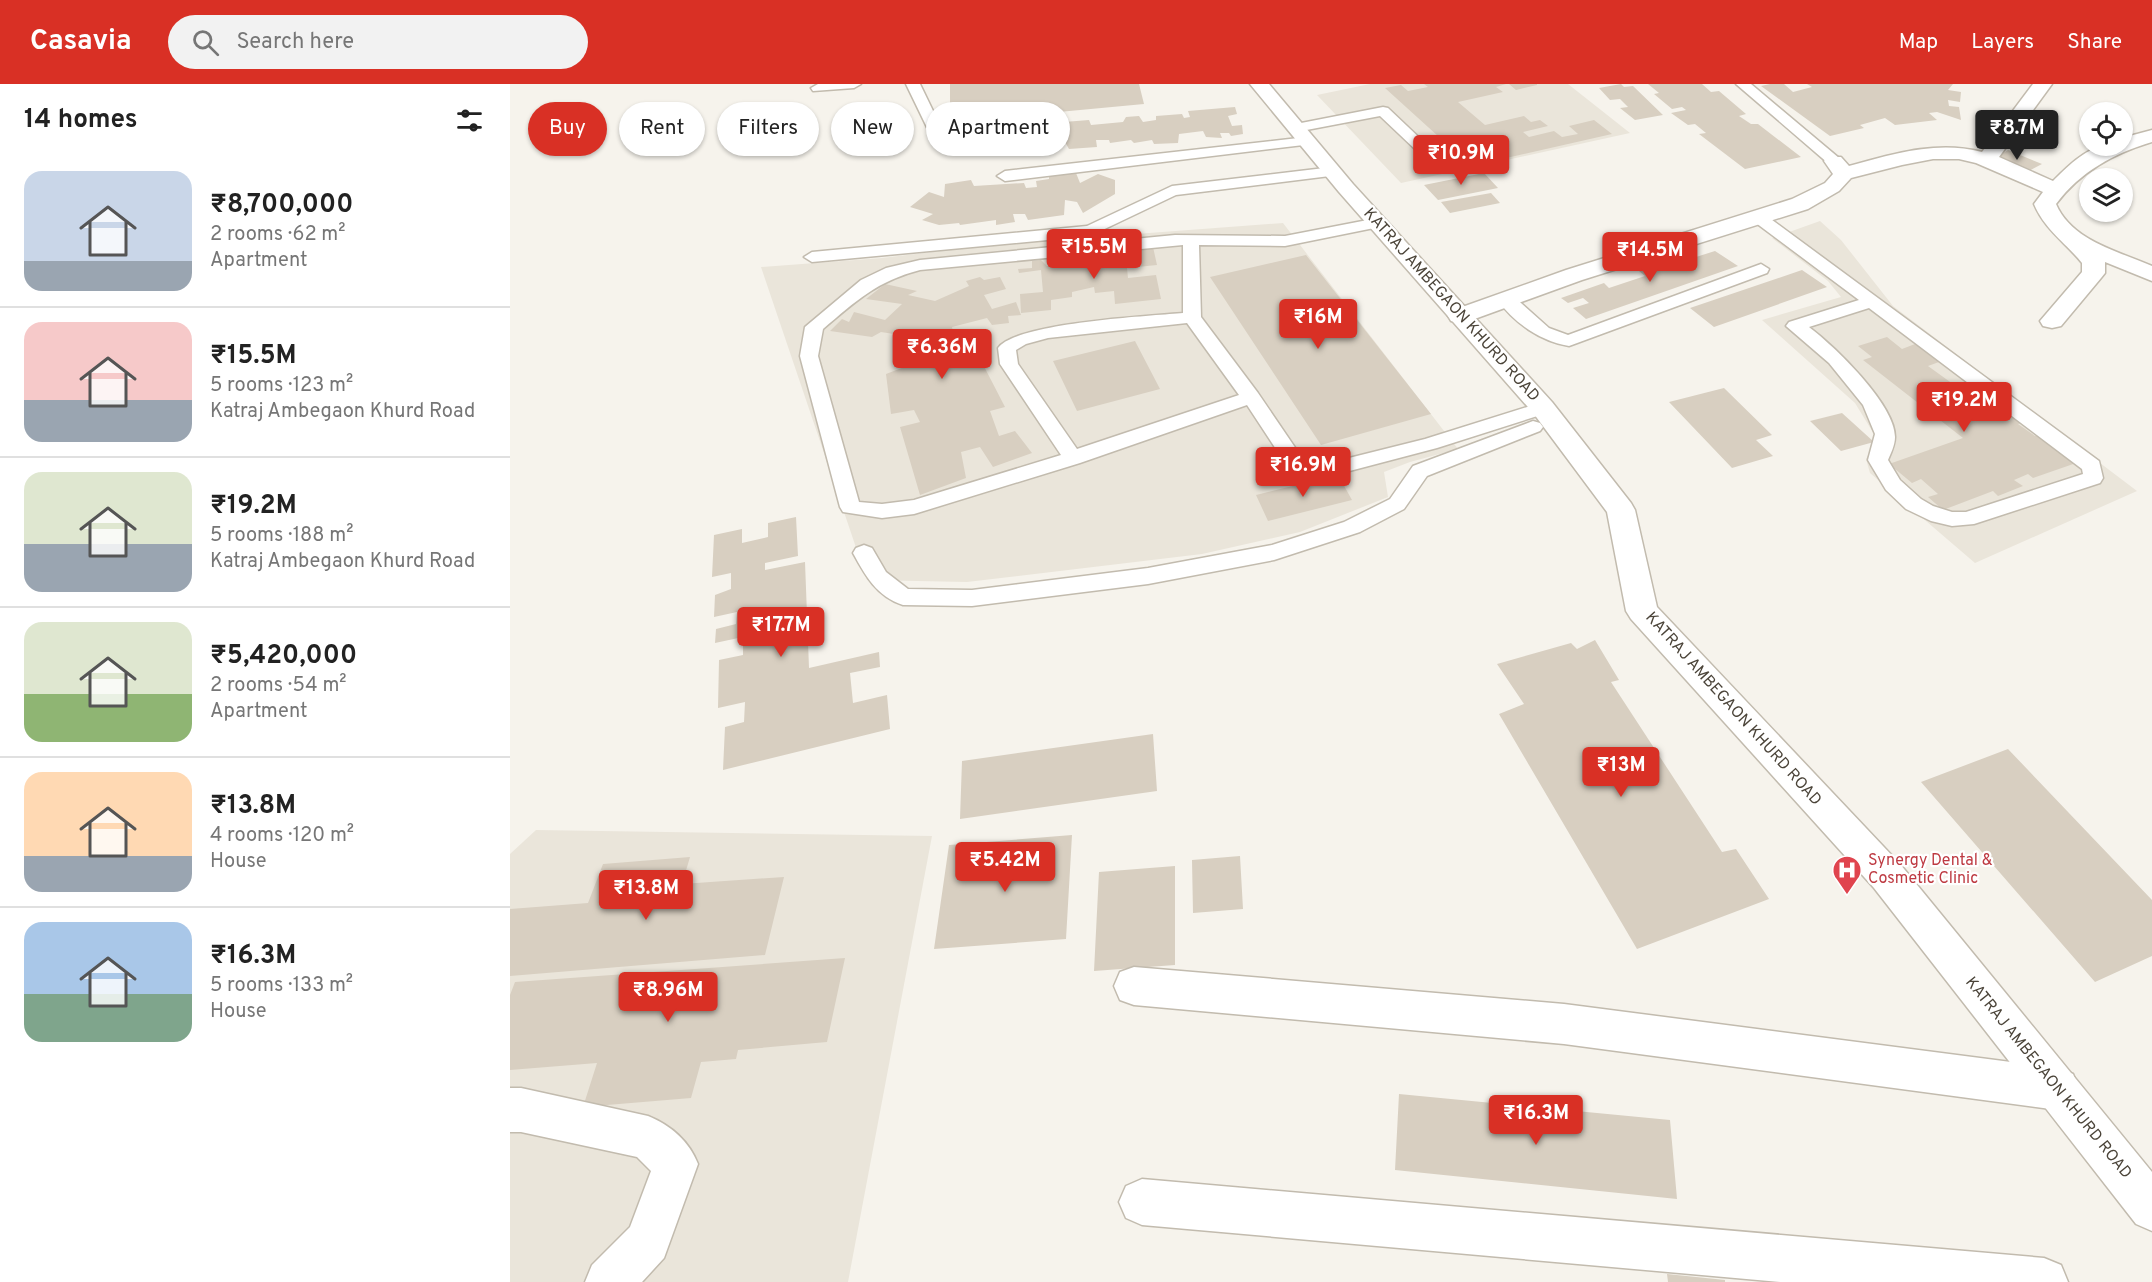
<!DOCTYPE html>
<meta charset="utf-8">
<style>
:root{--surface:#fff;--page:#f2f2f2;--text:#222;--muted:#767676;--line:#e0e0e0;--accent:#d93025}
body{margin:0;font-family:Overpass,sans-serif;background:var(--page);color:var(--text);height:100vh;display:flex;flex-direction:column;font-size:22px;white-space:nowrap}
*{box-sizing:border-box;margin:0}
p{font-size:20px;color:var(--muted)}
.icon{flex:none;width:33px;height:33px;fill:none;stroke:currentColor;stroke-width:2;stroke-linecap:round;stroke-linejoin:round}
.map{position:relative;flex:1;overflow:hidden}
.details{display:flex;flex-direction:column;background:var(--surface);width:510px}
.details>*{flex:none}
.guide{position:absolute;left:18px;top:18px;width:570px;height:54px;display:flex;gap:12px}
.controls{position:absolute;left:1569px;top:18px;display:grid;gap:12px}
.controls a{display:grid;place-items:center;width:54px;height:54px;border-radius:50%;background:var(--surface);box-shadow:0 2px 4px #0004;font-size:30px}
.price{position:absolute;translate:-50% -51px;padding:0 14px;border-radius:6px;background:var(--accent);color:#fff;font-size:20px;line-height:39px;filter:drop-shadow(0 2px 3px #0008)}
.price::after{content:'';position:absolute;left:50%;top:36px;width:18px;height:14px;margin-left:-9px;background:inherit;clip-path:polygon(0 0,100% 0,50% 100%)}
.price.active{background:#222;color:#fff}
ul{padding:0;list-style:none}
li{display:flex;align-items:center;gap:18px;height:150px;padding:0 24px}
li+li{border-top:2px solid var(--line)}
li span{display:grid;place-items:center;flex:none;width:168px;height:120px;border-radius:18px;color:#555}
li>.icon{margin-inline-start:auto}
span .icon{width:72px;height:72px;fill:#fffc;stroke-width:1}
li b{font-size:26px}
h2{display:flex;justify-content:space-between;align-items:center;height:72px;padding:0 24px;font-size:26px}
.pill{padding:0 21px;border-radius:27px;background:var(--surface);box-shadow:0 2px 4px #0004;font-size:21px;line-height:54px}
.pill.active{background:var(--accent);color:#fff}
header{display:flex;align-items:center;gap:36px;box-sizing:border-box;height:84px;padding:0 30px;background:var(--accent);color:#fff}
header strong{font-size:28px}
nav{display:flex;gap:33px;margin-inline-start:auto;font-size:21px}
.search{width:420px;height:54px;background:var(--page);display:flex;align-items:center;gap:15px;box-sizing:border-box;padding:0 21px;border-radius:33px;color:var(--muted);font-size:22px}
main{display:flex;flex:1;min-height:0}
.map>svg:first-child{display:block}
</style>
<header>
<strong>Casavia</strong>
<div class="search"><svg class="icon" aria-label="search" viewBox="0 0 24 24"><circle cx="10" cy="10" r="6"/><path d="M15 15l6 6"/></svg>Search here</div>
<nav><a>Map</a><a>Layers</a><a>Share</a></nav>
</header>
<main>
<section class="details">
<h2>14 homes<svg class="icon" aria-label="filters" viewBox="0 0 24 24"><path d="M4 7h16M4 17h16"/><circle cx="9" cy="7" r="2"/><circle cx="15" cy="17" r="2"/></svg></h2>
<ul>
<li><span style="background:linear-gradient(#c9d6e8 75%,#9aa5b1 0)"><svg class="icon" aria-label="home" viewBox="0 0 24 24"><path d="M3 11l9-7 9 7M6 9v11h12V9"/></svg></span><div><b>₹8,700,000</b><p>2 rooms · 62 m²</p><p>Apartment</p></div></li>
<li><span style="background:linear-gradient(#f6c9c9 65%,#9aa5b1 0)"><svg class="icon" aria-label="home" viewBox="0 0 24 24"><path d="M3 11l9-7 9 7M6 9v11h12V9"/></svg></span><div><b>₹15.5M</b><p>5 rooms · 123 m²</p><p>Katraj Ambegaon Khurd Road</p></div></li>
<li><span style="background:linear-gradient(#dfe7d0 60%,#9aa5b1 0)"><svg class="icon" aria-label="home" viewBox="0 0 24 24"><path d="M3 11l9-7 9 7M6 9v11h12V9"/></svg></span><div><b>₹19.2M</b><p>5 rooms · 188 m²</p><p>Katraj Ambegaon Khurd Road</p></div></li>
<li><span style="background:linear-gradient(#dfe7d0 60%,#8fb573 0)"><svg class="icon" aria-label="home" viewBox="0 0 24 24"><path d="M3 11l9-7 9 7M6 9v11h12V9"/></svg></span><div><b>₹5,420,000</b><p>2 rooms · 54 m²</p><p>Apartment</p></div></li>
<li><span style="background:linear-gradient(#ffd9b3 70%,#9aa5b1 0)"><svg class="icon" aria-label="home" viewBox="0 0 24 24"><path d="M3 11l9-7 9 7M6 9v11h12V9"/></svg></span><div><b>₹13.8M</b><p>4 rooms · 120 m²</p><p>House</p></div></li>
<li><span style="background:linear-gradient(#a9c7e8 60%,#7fa58c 0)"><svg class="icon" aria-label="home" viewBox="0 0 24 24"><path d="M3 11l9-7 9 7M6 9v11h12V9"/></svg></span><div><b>₹16.3M</b><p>5 rooms · 133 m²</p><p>House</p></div></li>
</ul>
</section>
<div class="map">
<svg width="1642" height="1198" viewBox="0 0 1642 1198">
<rect width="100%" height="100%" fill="#f6f3ec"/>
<path fill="#eae5da" d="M860,0H1058L1120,49L891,99L807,11Z
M1310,137L1331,156L1383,222L1627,407L1465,479L1360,389L1356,375L1367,355L1345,319L1252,236L1331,213L1318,197L1262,154Z
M773,139L948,365L900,378L874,388L878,413L790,448L692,470L457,498L357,496L251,183L372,174L481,161Z
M26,746L422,752L338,1198H0V770Z"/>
<path fill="#d8cfc1" d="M440,0H629L634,20L440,38Z
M914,0H996L986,3L993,8L948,18L975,41L1014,32L1021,38L1030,36L1038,42L1013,48L1019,53L1044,47L1052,53L1068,50L1059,42L1084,36L1102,50L961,82L875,4L891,1L898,7L918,3Z
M999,0H1027V1L1006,6Z
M1111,0L1114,3L1123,2L1153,31L1125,36L1110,24L1118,23L1110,15L1100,16L1089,4Z
M1138,0H1192L1201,8L1209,7L1236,30L1229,32L1241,40H1248L1291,73L1235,85L1189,50L1196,49L1185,40L1178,41L1161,29L1176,26L1172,23L1162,25L1144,10L1149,9Z
M1260,0H1274L1283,8L1302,3L1297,0H1443L1438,6L1451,8L1450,18L1438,16L1439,22L1449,23L1451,36L1427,28L1419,29L1427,36L1385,41L1375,34L1350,41L1354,44L1320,52L1251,2Z
M725,23L727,30L718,32L722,42L732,41L733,50L721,52L719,49H710L712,54L696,53L693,47L669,50L668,59L644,60L642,56L624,59L621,56L600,59L599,56H586L587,63L559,65L555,58H548L547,64H524L525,70H513L510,62L499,63L501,50L511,48L507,43L520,40L524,44L555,43L554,38L579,36L581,41L613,38L616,33L629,32L633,38L646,36V32L672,30L674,34L680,33L678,27Z
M1524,33L1547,40L1538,52L1515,45Z
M1498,66L1532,80L1517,88L1483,75Z
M566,89L570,99L588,90L605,96V110L573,129L567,118L555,116L554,131L518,136L515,130H503L505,138L486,141V136L450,141L449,139L429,141L412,136L423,130L400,123L419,108L434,113L435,100L461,96L464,102L514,99L516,104L527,103L526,97L539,95V91Z
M974,89L988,104L928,116L914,101Z
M981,109L990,119L940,129L931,118Z
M643,163L647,181L617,184L618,194L646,191L651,215L605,220L604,207L585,209L584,203L562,208V213L541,216V226L511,229L510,210L533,208L531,186L509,189L508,185L522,184V177L531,176L537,182L559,183L558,172L571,171V178L605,174V167Z
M1205,167L1228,182L1076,235L1063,224L1079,219L1073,214L1058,219L1051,214L1094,199L1099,204L1135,192L1129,187L1181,170L1186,173Z
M796,171L921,330L811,361L700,193Z
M1292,186L1317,203L1204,243L1180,224Z
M470,193L474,196L490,193L496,205L474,211L482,225L506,218L511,231L498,232L499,239L482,241L477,234L442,243L448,271L465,265L495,323L480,327L489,352L505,347L522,369L483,383L470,363L451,368L456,394L410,411L390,343L410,338L404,326L381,330L376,290L397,282V270L387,272L384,259L390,251L371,248L362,253L320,247L332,235L339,238L344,228L375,236L392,220L356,215L375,200L407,207L398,211L425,217L459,202L456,197Z
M1377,253L1392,265L1405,260L1429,278L1418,282L1454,308L1459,306L1470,314L1479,311L1515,338L1508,340L1525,352L1531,350L1569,378L1523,394L1518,390L1504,396L1513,402L1488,412L1483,407L1433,426L1418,413L1428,410L1411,395L1402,399L1379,380L1453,354L1353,276L1362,273L1348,262Z
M625,257L650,305L567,327L543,277Z
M1214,304L1262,351L1246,356L1263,372L1222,384L1159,318Z
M1332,329L1364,358L1331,367L1300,337Z
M828,391L842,416L758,437L746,411Z
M286,433L288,472L255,479V486L295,478L299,584L369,568L370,583L340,589L343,619L377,611L380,645L213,686L215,643L234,638L235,618L208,624L209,576L233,571V553L205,559L206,545L226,540L227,528L204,533L205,511L221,505V489L202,493L204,451L232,445V459L258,453V439Z
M1085,556L1109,596L1101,598L1212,768L1226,765L1259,815L1127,865L989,630L1014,620L987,580L1061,559L1067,565Z
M643,650L647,707L450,735L452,677Z
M1498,665L1642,816V872L1585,898L1411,698Z
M562,751L556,855L424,865L439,761Z
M730,772L733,825L683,829L682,776Z
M180,773L172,800L274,793L255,871L0,892V825L78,819L93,780Z
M665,782V881L584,887L589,788Z
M335,874L317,958L228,966L226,975L191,978L181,1014L73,1023L87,979L0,986V911L5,898Z
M889,1010L1160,1036L1167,1115L885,1086Z
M1157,1190L1215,1196V1198H1158Z"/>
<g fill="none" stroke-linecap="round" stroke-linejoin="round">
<g stroke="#c2bbae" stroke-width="3">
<path id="service" d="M308,0H351L344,4L303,7L301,4Z
M396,0H410L440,62L438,65L433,66L426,62Z
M1226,0H1241L1329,74L1331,77L1329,80H1319Z
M873,23L878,24L936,79L938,82L936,85H926L870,32L786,48L779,44L786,40Z
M797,53L802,54L804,57L802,60L495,97L487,92L495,87Z
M823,83L828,85L831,88L828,91L666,111L580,152L302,178L294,173L302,168L577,142L662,102Z
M1248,128L1254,130L1589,377L1593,394L1590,399L1464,440L1442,442L1421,437L1396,425L1376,406L1358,376L1365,350L1353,321L1319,279L1276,242L1279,238L1349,216L1242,136L1240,133L1242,130ZM1359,224L1572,385L1573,390L1456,428H1442L1423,422L1411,415L1390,396L1378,376C1381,369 1385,361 1385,353C1385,320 1324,262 1299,243Z
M868,134L876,139L874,142L775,162L689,161L691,233L748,309L799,384L915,355L1033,318L1040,320L1043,324L1040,328L927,364L794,399L787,397L737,321L570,379L404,430L372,434L333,428L330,423L290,272L295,243L351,196L376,184L410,176L665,151L775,152ZM673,161V229C639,232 505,239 488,264L490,280L551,371L404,416L372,420L349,418L308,272L313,245C346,217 367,197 410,186ZM677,239L729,311L567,365L508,280L506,266L516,260L538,254Z
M1251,180L1259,185L1257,189L1059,262C1030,257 1004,239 987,215L990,211H1002L1039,244L1058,251Z
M1023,337L1030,339L1033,343L1030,347L917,392L894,425L850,448L764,476L638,500L462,522L393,521C367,513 355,491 343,469L346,464L354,461L362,464L376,488L398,505L462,506L638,484L762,461L834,438L880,415L903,382Z"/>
</g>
<g stroke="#c2bbae" stroke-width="3">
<path id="minor" d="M1523,0H1542L1489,73L1543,97C1556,84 1575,65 1593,62C1599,60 1607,62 1612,62V54L1642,46V58C1603,70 1571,87 1546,120C1562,157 1608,167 1642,182V197L1595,178V189L1591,194L1551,242L1542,244L1533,242L1530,237L1572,188V179C1555,158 1535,146 1524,120L1533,108L1466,79L1449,75H1423L1392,81L1341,94L1329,107L1298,125L1072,196L959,237L950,239L941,237L938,232L941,227L1056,186L1282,115L1315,99L1323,90L1314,77L1317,73H1331L1339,82C1383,70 1427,56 1472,68Z
M624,883L1054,920L1548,984L1563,990L1569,1005L1563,1020L1548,1026L1054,960L624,921L610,916L604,902L610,888Z
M0,1004H11L138,1032C160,1041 179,1057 188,1080L154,1174L132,1198H75L82,1181L120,1143L141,1087L127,1073L11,1048H0Z
M632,1095L1534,1174L1551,1181L1558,1198H1270L632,1141L616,1134L609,1118L616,1102Z"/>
</g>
<g stroke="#c2bbae" stroke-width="3">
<path id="tertiary" d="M740,0H759L843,100L1042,318L1121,419L1125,426L1147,523L1390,780L1642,1088V1147L1626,1140L1364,804L1121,535L1116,527L1097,428L1024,330L829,108Z"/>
</g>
<use href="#service" fill="#fff" fill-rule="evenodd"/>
<use href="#minor" fill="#fff" fill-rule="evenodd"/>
<use href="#tertiary" fill="#fff" fill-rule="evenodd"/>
</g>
<defs>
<g id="hospital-pin" transform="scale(1.5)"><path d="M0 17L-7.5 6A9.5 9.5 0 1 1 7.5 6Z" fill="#e0444e" stroke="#fff"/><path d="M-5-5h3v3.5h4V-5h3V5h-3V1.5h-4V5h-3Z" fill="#fff"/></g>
</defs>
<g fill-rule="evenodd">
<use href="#hospital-pin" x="1337" y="786"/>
</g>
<g text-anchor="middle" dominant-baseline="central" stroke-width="4.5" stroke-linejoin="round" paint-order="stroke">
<g font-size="16" fill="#4b4439" stroke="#fff">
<text transform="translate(941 221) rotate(48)">KATRAJ AMBEGAON KHURD ROAD</text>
<text transform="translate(1223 625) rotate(48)">KATRAJ AMBEGAON KHURD ROAD</text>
<text transform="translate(1538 994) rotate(51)">KATRAJ AMBEGAON KHURD ROAD</text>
</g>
<g font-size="16" fill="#be3a42" stroke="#fff" text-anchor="start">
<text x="1358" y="777">Synergy Dental &amp;<tspan x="1358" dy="18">Cosmetic Clinic</tspan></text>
</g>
</g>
</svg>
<div class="controls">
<a><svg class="icon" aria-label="locate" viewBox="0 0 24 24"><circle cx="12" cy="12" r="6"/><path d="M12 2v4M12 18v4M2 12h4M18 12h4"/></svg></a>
<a><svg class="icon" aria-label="layers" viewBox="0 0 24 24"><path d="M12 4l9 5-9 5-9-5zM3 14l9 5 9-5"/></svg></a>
</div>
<b class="price active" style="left:1507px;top:77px">₹8.7M</b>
<b class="price" style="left:951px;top:102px">₹10.9M</b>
<b class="price" style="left:584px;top:196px">₹15.5M</b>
<b class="price" style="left:1140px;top:199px">₹14.5M</b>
<b class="price" style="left:808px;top:266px">₹16M</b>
<b class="price" style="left:432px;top:296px">₹6.36M</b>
<b class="price" style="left:1454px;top:349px">₹19.2M</b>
<b class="price" style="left:793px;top:414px">₹16.9M</b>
<b class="price" style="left:271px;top:574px">₹17.7M</b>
<b class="price" style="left:1111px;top:714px">₹13M</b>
<b class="price" style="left:495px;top:809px">₹5.42M</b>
<b class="price" style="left:136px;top:837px">₹13.8M</b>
<b class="price" style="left:158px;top:939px">₹8.96M</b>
<b class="price" style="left:1026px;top:1062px">₹16.3M</b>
<div class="guide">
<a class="pill active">Buy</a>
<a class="pill">Rent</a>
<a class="pill">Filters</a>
<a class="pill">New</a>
<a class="pill">Apartment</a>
</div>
</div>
</main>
